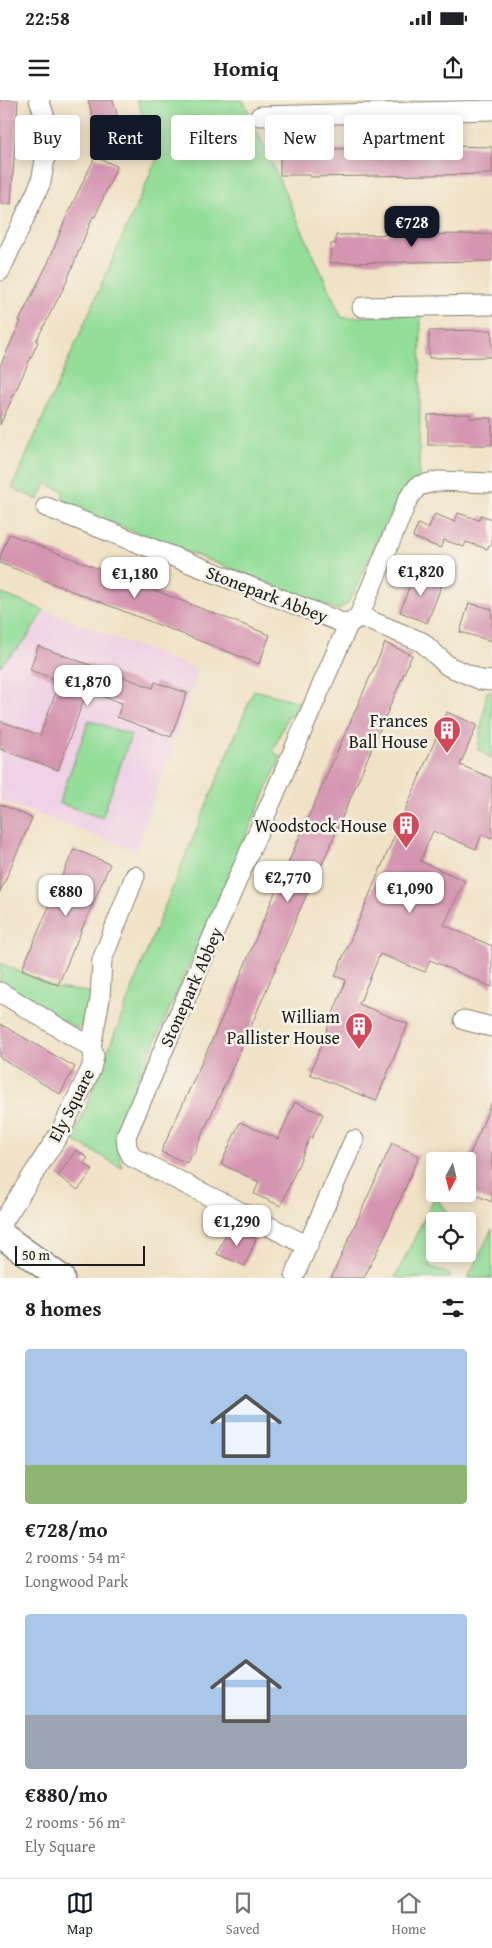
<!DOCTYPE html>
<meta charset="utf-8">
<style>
:root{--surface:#fff;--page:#f2f2f2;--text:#202124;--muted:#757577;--line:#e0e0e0;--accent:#111827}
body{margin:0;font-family:"Gentium Book Plus",serif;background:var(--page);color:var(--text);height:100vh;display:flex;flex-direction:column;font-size:19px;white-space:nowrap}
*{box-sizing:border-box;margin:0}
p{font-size:16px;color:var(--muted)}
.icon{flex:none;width:28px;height:28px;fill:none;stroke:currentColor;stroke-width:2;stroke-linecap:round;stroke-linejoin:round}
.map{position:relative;height:1178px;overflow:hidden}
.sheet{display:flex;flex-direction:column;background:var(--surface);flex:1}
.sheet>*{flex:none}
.guide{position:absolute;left:15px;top:15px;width:462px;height:45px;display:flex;gap:10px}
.needle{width:32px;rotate:187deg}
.tools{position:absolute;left:426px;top:1052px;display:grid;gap:10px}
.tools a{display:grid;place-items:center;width:50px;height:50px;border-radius:5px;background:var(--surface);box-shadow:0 2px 12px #0003;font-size:25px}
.scale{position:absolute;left:15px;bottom:12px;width:130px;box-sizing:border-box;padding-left:5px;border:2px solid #1c1c1c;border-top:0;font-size:14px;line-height:18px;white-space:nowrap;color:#1c1c1c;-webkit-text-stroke:4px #f7f3e8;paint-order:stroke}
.price{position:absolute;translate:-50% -42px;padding:0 11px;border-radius:10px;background:#fff;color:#222;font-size:16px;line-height:32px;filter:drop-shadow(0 1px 2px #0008)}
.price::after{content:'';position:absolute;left:50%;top:30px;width:15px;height:11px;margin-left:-8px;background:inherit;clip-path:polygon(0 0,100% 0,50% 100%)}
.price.selected{background:var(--accent);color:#fff}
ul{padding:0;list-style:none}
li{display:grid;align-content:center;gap:10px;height:265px;padding:0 25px}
li span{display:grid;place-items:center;height:155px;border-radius:5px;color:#555}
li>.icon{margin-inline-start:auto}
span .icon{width:90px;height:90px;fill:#fffc;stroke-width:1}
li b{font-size:21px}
h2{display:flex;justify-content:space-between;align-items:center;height:60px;padding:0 25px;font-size:21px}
.pill{padding:0 18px;border-radius:5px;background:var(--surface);box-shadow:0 2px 12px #0003;font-size:18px;line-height:45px}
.pill.selected{background:var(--accent);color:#fff}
.status{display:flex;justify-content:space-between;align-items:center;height:35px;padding:0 25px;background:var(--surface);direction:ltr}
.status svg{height:14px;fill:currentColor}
header{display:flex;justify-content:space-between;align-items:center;height:65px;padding:0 25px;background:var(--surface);font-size:22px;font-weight:700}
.dock{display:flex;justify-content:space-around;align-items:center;height:70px;border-top:1px solid var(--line);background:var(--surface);font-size:14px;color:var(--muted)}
.dock a{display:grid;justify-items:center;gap:2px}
.dock .selected{color:var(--accent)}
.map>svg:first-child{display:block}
</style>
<div class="status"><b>22:58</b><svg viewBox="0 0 49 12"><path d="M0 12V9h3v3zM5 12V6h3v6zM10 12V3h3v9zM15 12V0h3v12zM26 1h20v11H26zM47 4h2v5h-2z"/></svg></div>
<header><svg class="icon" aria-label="menu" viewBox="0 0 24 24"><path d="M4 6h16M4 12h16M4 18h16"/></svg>Homiq<svg class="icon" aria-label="share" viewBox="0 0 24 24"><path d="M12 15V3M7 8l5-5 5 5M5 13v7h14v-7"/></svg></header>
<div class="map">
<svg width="492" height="1178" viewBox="0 0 492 1178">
<rect width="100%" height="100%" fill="#f7f3e8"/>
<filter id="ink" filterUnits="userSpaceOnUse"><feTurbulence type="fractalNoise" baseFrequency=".02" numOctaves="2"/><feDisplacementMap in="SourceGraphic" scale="10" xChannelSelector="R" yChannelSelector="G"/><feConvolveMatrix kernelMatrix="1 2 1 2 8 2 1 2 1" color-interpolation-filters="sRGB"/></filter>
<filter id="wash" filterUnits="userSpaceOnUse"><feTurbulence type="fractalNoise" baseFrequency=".0096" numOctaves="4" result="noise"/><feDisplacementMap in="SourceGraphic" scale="20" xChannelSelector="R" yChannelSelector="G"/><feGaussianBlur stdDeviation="1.12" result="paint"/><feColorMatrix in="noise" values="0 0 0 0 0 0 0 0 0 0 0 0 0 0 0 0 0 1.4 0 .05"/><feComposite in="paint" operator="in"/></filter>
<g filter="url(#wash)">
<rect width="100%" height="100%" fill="#f0e2c6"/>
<path fill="#efd0e5" d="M0,493L198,570L136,751L0,700Z"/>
<path fill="#94de9a" stroke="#587d5b" d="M137,0H243L342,218L421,213L419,376C384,409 371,461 348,503L338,510L63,404V391L46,384L38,400L12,388L158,56Z
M0,493L44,510L26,539L0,566Z
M254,590L307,604L298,615H288L273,651L281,657L123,1014C115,1038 116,1044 122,1068L73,1040L158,823Z
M487,591L492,592V659L478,649Z
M89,620L131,635L102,718L59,703Z
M0,863L56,888L89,892L93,900L87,921L78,929L0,885Z
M436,1094H438L440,1103L452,1119L451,1121H435V1154L429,1166L449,1174L451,1178H395Z
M492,1129V1178H468Z"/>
<g id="blocks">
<path fill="#d595b1" d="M0,0H18L11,104H0Z
M88,0H113L124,39L101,46Z
M445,46L492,47V74L310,77V75H280V47H300V50Z
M95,57L117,66L95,117L93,116L66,183L36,241L38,242L0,325V266L21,221H19L48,163L67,115Z
M492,134V161L330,163L331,144L336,143V135Z
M492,230V257L429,258V231Z
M470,314V318H492V345H428V315Z
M458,413L479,420L481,415L492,419V446L489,445L487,449L466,442L464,447L444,440L440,448L413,437L418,424L428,429L435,414L455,422Z
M9,434L270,535L259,564L0,463V457Z
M415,471L443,482L427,523L400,512Z
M469,503L492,509V541L460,532Z
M385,543L412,555L313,785H311L298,814L252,924L193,1055L191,1054L187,1063L161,1052L231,898L274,795Z
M38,546L153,588L155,582L187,593L171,637L117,617L122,603L87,591L58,670L0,649V621L40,635L60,581L30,570Z
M447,612L477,625L460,665L492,678V738L482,734L476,749L433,731L420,761L465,781L444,825L492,846V887L430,860L425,872L380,854L359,904L408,924L376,1001L310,974L346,880L335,876Z
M0,704L32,718L0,792Z
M74,749L110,764L58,885L22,869Z
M0,924L75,967L60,994L0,958Z
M295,1002L323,1014L312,1038L310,1037L281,1106L254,1094L259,1082L221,1064L240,1022L278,1039Z
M492,1002V1102L468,1092V1059Z
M392,1043L419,1056L385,1135L364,1178H331Z
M76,1050L88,1058L84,1063L93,1070L78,1090L58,1076Z
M229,1127L256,1139L245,1166L217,1154Z"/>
</g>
</g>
<g filter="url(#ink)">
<use href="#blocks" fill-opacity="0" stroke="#867f71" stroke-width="1"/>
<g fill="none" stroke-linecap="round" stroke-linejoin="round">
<g stroke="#867f71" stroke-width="21">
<path id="minor" d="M260,16L492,10
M0,171L41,82L50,32L39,0
M362,207L492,205
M46,407L348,525
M359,516L422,542L448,566L481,580L492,581
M0,892L91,947L94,956L91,969L61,1031L0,1126
M464,920L492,927
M91,947L100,899L102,860L135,776
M308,1146L132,1057L127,1047L126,1036L348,525L359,516L408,399L418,386L438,381L492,383
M295,1174L354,1040"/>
</g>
<g stroke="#867f71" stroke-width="29">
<path id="secondary" d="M0,1134L61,1178"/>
</g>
<use href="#minor" stroke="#fff" stroke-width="19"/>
<use href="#secondary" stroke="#fff" stroke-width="26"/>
</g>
</g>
<defs>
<g id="building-pin" transform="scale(1.4375)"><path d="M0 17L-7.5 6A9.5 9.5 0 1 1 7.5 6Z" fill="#d1495b" stroke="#f7f3e8"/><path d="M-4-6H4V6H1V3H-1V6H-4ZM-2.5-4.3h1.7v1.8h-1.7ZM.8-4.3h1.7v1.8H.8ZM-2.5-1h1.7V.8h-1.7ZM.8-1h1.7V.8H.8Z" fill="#fff"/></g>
</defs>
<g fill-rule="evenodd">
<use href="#building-pin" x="447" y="630"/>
<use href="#building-pin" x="406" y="725"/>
<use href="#building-pin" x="359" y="926"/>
</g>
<g text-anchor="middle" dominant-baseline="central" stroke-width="5" stroke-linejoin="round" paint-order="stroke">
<g font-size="18" fill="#1c1c1c" stroke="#f7f3e8">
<text transform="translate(267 494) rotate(21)">Stonepark Abbey</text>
<text transform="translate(191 887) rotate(-66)">Stonepark Abbey</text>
<text transform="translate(71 1005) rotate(-63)">Ely Square</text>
</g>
<g font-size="18" fill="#1c1c1c" stroke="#f7f3e8" text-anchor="end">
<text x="428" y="620">Frances<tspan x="428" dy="21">Ball House</tspan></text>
<text x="387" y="725">Woodstock House</text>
<text x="340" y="916">William<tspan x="340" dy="21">Pallister House</tspan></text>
</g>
</g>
</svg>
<div class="tools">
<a><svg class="needle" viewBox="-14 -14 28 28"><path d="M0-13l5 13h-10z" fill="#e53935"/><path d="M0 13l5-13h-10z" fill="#757577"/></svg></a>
<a><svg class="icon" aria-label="locate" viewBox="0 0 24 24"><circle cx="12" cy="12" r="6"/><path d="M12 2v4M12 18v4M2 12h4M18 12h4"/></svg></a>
</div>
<div class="scale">50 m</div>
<b class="price selected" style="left:412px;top:148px">€728</b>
<b class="price" style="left:421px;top:497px">€1,820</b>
<b class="price" style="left:135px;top:499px">€1,180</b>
<b class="price" style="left:88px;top:607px">€1,870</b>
<b class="price" style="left:288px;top:803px">€2,770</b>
<b class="price" style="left:410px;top:814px">€1,090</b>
<b class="price" style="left:66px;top:817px">€880</b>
<b class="price" style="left:237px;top:1147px">€1,290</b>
<div class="guide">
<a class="pill">Buy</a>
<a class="pill selected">Rent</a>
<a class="pill">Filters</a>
<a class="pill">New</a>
<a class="pill">Apartment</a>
</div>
</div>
<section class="sheet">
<h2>8 homes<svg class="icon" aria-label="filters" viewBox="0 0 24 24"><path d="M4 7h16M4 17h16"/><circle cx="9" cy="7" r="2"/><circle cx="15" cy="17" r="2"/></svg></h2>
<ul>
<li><span style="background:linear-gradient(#a9c7e8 75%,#8fb573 0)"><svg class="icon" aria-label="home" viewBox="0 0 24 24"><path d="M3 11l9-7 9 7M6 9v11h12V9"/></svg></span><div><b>€728/mo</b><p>2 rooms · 54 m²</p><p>Longwood Park</p></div></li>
<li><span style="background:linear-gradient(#a9c7e8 65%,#9aa5b1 0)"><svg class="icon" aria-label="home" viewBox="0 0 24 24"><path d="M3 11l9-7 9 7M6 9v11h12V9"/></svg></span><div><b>€880/mo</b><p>2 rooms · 56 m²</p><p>Ely Square</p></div></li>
</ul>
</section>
<nav class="dock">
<a class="selected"><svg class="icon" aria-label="map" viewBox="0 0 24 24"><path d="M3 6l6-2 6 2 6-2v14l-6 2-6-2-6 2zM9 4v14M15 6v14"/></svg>Map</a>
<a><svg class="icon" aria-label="saved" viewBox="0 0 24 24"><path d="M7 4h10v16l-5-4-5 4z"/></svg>Saved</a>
<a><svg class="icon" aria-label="home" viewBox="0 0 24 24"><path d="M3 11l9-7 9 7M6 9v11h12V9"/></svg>Home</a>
</nav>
